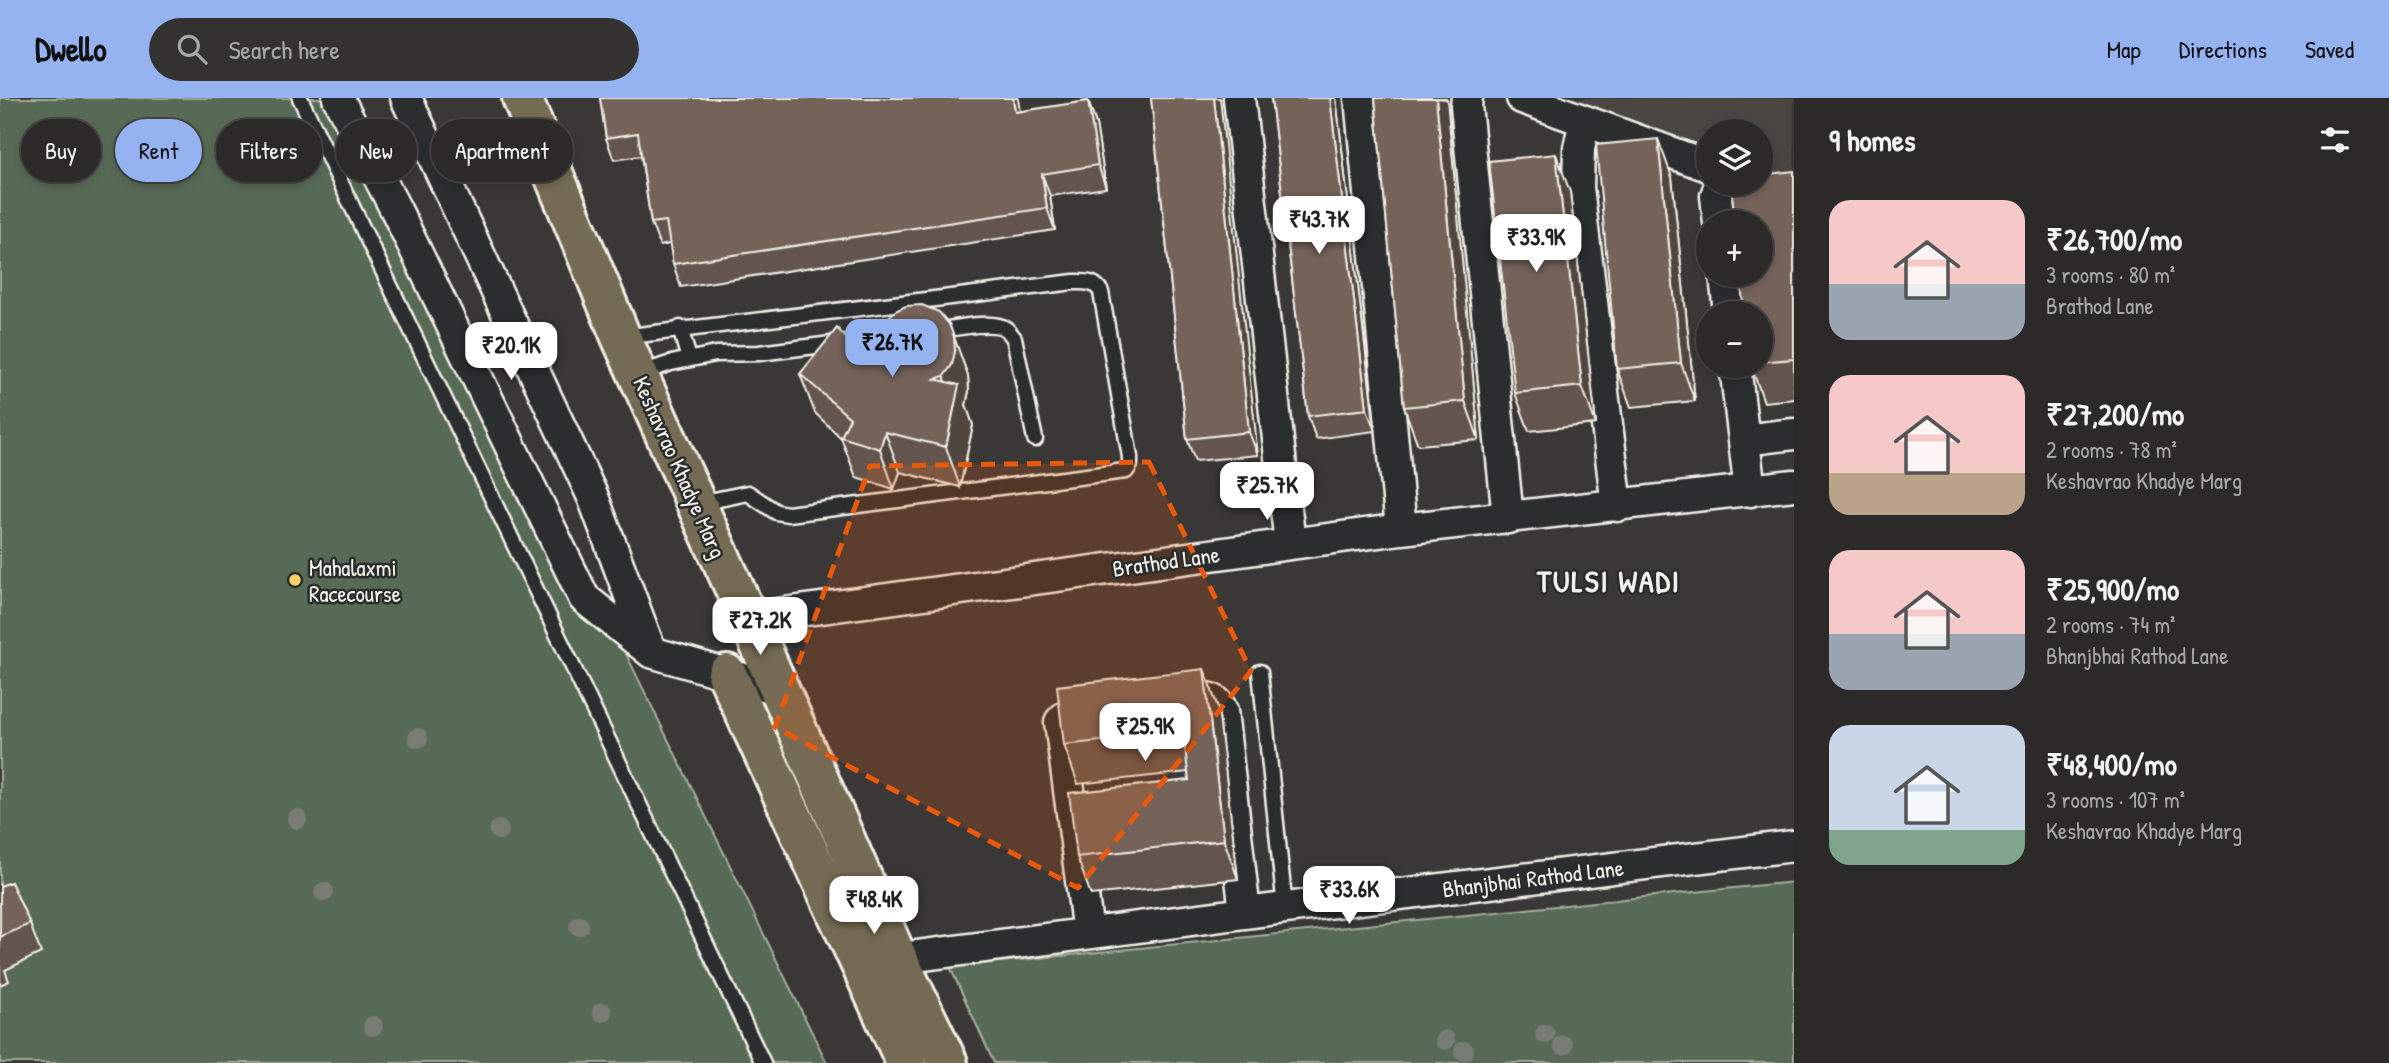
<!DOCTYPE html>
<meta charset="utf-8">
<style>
:root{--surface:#2b2a29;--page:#333231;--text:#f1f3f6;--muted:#a6a7a8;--line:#474646;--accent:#95b2f1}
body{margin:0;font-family:"Patrick Hand",sans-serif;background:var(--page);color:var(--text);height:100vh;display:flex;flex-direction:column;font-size:26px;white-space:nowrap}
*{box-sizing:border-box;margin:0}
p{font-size:23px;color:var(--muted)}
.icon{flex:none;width:38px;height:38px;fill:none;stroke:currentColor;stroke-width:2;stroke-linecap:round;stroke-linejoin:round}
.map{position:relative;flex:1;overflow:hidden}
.panel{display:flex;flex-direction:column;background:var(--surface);width:595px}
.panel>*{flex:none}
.banner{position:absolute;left:21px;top:21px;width:665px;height:63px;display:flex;gap:14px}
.tools{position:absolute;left:1696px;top:21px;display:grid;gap:14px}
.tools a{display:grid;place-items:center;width:77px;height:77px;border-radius:50%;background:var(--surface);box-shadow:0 4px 10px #0003,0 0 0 2px var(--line);font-size:35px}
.price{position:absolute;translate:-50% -60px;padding:0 16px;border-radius:14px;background:#fff;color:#222;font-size:23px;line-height:46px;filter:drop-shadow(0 2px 4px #0008)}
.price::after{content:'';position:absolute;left:50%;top:42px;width:21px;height:16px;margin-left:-10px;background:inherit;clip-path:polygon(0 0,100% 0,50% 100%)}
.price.on{background:var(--accent);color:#111}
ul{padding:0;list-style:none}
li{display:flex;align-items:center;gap:21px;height:175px;padding:0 35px}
li span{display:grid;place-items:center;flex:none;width:196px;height:140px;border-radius:21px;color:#555}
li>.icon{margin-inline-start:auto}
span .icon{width:84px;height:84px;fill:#fffc;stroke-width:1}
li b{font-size:30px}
h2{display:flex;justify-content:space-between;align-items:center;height:84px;padding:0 35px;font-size:30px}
.tag{padding:0 24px;border-radius:32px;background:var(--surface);box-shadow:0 4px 10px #0003,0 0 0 2px var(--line);font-size:24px;line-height:63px}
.tag.on{background:var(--accent);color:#111}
header{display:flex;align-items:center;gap:42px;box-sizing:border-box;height:98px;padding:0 35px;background:var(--accent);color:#111}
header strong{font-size:33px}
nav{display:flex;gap:38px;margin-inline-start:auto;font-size:24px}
.search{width:490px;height:63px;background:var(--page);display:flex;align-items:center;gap:18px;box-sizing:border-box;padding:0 24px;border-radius:38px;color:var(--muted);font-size:26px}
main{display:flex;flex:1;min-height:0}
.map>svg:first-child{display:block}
</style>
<header>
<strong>Dwello</strong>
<div class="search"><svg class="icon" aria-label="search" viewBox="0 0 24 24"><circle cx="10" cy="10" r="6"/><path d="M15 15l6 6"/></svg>Search here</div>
<nav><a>Map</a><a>Directions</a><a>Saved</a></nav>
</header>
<main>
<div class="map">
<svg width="1794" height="965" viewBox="0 0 1794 965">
<rect width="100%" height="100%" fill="#393837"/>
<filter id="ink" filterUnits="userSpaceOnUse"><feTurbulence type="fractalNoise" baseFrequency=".0143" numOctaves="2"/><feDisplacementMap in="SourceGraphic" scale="14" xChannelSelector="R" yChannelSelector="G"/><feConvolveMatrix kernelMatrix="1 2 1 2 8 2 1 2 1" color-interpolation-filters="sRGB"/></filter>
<g filter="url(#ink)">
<path fill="#4b4542" d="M1557,0H1794V82L1761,71L1760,33H1708V55Z"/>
<path fill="#566a54" stroke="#a5ae9e" stroke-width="2" d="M0,0H353L827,965H0Z
M1794,784V965H994L950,869Z"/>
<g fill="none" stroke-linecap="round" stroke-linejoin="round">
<g stroke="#f4f1e8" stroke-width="19">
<path id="lane" d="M300,0L763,965
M680,230L689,261
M932,234C949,231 993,221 1006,231C1009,233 1011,237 1014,240L1035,341
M622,239L1074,184C1086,184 1095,183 1101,194L1130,359V367L1126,373L788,416L776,414L748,395L700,405
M639,276L671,265L716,256L759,255L888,239
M1260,574L1285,810"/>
</g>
<g stroke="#f4f1e8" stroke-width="35">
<path id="street" d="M338,0L396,112L584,500L651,554L778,591
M406,0L593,399L651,554
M1239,0L1290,446
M1360,0L1401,431
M1467,0L1466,8L1508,420
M1522,0L1708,68
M1585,23L1579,50L1578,90L1617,408
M1719,124L1716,98L1720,86
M1725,177L1729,215
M1735,268L1750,393
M1744,342L1794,336
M748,520L1401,431L1794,387
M1176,602C1193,600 1215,593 1222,613L1245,815
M1088,835L1060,624C1068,612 1086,613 1099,612
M878,863L1245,815L1794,748"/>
</g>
<g stroke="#f4f1e8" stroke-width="44">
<path id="primary" d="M522,0L621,239L748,520L897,859L948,965
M727,576L906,965"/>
</g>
<use href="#lane" stroke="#2a2d2e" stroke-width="14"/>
<use href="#street" stroke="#2a2d2e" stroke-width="30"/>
<use href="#primary" stroke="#746b52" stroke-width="38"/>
</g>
<g fill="#797c74">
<circle cx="418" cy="640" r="10"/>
<circle cx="297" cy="721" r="10"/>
<circle cx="499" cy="732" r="10"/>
<circle cx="324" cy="794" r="10"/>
<circle cx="579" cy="828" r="10"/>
<circle cx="602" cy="914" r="10"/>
<circle cx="373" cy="928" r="10"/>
<circle cx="1545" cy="936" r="10"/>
<circle cx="1445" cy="942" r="10"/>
<circle cx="1563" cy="947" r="10"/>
<circle cx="1464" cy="953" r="10"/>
</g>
<path fill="#64554d" stroke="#f4f1e8" stroke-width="2" d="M600,0L1020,14L1088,3L1096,26L1106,90L1050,98L1055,132L681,189L673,166L670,146L660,148L651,125L641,58L614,62L606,40Z
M1151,0L1258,357L1195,363L1187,341Z
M1271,0H1336L1375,333L1316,341L1308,318Z
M1375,0H1446L1479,342L1418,347L1404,309Z
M1794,73V301L1764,304L1751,268H1760V215Z
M1672,79L1695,303L1631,309L1617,271Z
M1570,94L1596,326L1529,333L1515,295Z
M949,226L968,278L969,293L966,307L973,327L960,389L900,374L894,391L856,379L841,340L815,315L800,276Z
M1204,571L1218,610L1238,781L1091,797L1077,759L1189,682L1188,674L1078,686L1064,647Z
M0,788L30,826L41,855L5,872L9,883L0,887Z"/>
<path fill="#51453f" stroke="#f4f1e8" stroke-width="2" d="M1013,0H1018L1023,37L1015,14Z
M1214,0H1220L1258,357L1249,334Z
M1330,0H1336L1375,333L1367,311Z
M1436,0L1447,1L1479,342L1465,303Z
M1088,3L1096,26L1106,90L1098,67Z
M1658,41L1672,79L1695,303L1681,265Z
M1556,56L1570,94L1596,326L1582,288Z
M1042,76L1050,98L1055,132L1047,110Z
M954,239L968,278L969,293L966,307L973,327L960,389L946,349L955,306L944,278Z
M885,334L900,374L894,391L880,351Z
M1204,571L1218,610L1238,781L1224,742Z"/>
<path fill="#74635a" stroke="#f4f1e8" stroke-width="2" d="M600,0H1013L1015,14L1088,3L1098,67L1042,76L1047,110L673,166L666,123L651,125L638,35L606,40Z
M1151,0H1214L1249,334L1187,341Z
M1271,0H1330L1367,311L1308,318Z
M1375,0H1436L1465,303L1404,309Z
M1658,41L1681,265L1617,271L1596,47Z
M1556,56L1582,288L1515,295L1489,63Z
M1794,73V261L1760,264V215H1744L1740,177H1760V124H1735L1731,86H1760V77Z
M922,207L939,214L949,226L954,239L955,253L952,267L944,278L935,281L959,287L946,349L885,334L880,351L841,339L850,320L800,276L837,230L861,256L882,226L895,213L906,208Z
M1204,571L1224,742L1077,759L1069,695L1189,682L1183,634L1064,647L1057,588Z
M11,784L30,826L0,839V788Z"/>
</g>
<path fill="#e8590c" fill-opacity="0.2" stroke="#e8590c" stroke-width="5" stroke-dasharray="14 9" stroke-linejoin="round" d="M1149,364L1251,573L1078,790L775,629L870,368Z"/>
<circle fill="#ffd166" stroke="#2a2d2e" stroke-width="2.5" cx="295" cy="482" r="7"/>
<g text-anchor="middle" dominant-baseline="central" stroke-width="5" stroke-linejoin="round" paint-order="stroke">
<g font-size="23" fill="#f4f1e8" stroke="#2a2d2e">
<text transform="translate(680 369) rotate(66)">Keshavrao Khadye Marg</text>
<text transform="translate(1166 463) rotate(-8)">Brathod Lane</text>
<text transform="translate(1533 780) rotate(-7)">Bhanjbhai Rathod Lane</text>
</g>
<g font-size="23" fill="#f4f1e8" stroke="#2a2d2e" text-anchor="start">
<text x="309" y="469">Mahalaxmi<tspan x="309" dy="26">Racecourse</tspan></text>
</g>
<g font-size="30" font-weight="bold" letter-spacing="2" fill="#f4f1e8" stroke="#2a2d2e">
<text x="1609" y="483">TULSI WADI</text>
</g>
</g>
</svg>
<div class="tools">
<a><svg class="icon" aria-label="layers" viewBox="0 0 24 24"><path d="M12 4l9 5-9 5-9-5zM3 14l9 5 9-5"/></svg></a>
<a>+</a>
<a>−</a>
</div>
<b class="price" style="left:1319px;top:158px">₹43.7K</b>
<b class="price" style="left:1536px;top:176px">₹33.9K</b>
<b class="price on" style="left:892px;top:281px">₹26.7K</b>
<b class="price" style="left:511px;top:284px">₹20.1K</b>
<b class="price" style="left:1267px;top:424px">₹25.7K</b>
<b class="price" style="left:760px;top:559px">₹27.2K</b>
<b class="price" style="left:1145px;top:665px">₹25.9K</b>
<b class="price" style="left:1349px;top:828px">₹33.6K</b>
<b class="price" style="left:874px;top:838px">₹48.4K</b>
<div class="banner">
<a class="tag">Buy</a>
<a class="tag on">Rent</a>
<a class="tag">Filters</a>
<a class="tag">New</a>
<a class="tag">Apartment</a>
</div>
</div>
<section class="panel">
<h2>9 homes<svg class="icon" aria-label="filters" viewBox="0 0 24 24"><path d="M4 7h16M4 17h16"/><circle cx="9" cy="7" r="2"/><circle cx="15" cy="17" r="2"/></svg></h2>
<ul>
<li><span style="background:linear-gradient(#f6c9c9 60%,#9aa5b1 0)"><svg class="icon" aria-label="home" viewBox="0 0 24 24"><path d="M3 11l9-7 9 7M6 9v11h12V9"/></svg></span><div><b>₹26,700/mo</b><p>3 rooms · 80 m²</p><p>Brathod Lane</p></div></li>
<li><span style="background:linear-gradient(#f6c9c9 70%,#b9a48a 0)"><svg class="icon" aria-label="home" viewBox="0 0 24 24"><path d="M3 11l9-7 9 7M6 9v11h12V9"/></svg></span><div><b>₹27,200/mo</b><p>2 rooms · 78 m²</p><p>Keshavrao Khadye Marg</p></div></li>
<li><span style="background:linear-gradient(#f6c9c9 60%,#9aa5b1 0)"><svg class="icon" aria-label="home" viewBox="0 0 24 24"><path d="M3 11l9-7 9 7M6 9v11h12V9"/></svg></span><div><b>₹25,900/mo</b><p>2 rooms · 74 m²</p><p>Bhanjbhai Rathod Lane</p></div></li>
<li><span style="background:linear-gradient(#c9d6e8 75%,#7fa58c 0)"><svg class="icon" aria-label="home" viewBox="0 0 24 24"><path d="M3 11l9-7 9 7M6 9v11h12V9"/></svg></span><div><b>₹48,400/mo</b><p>3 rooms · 107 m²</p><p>Keshavrao Khadye Marg</p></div></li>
</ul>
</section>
</main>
